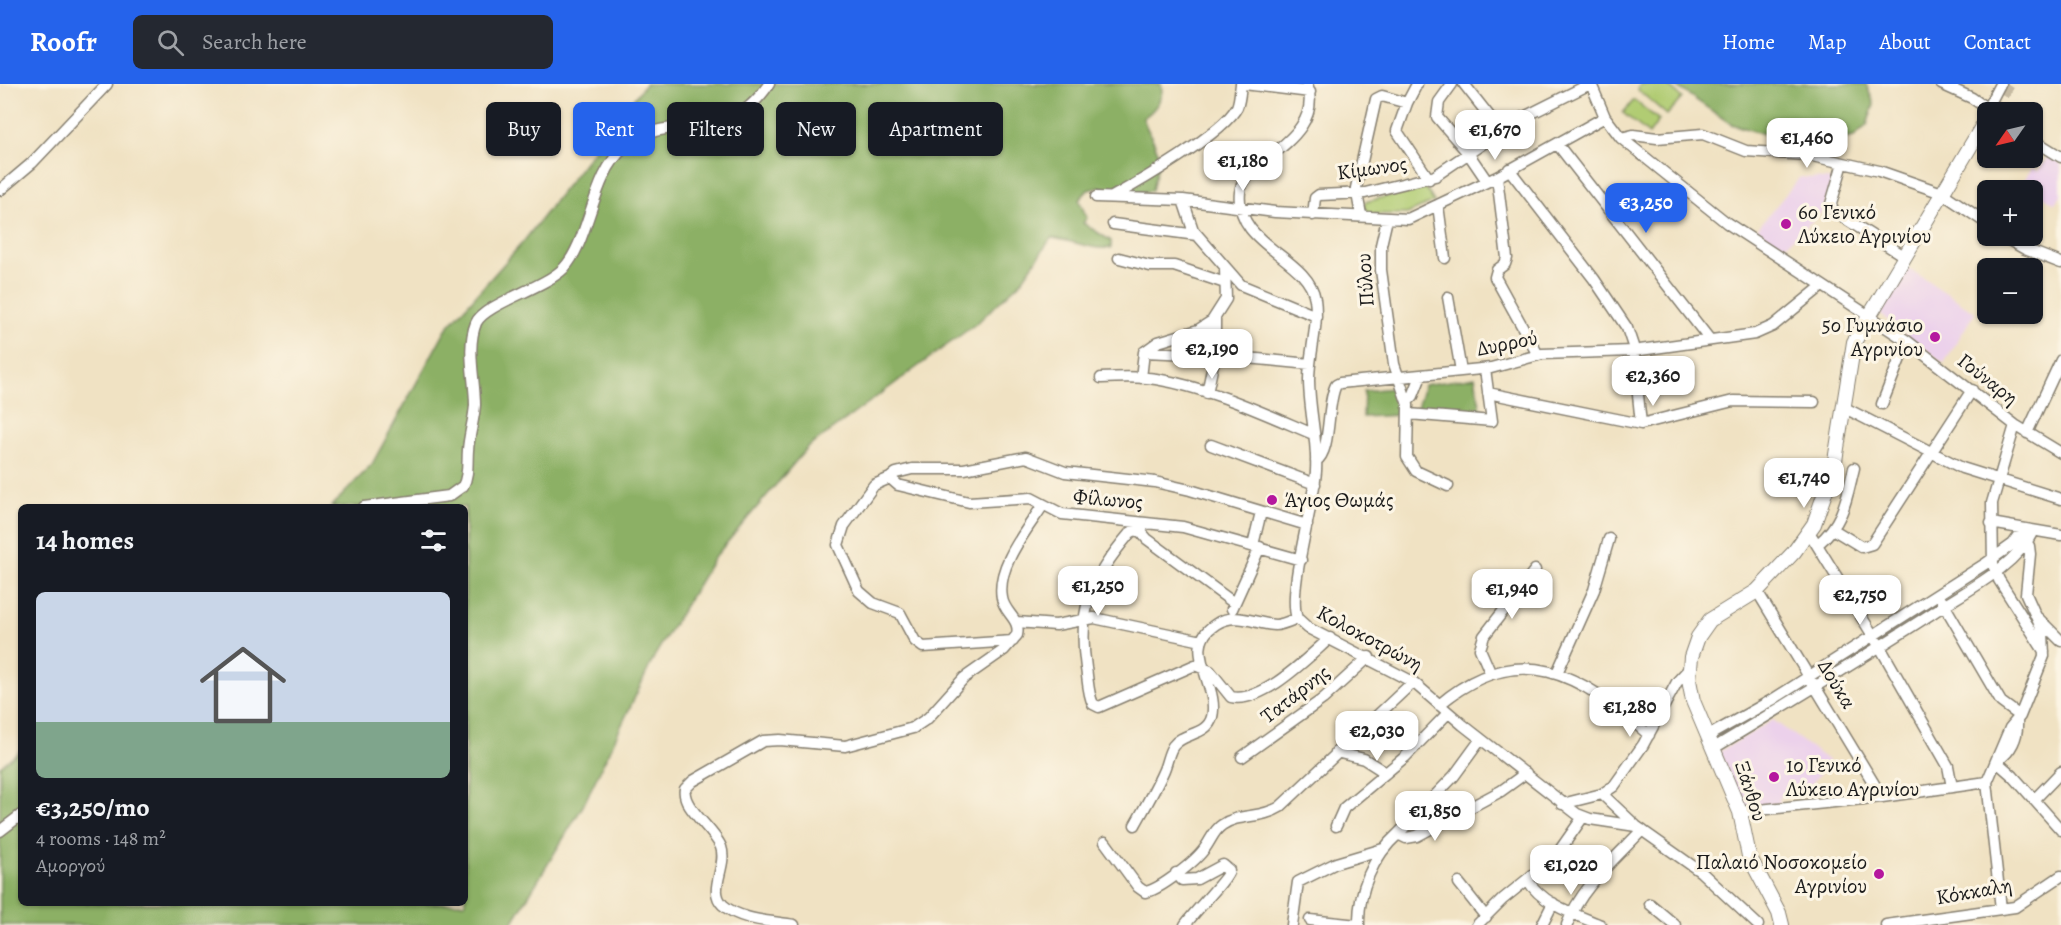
<!DOCTYPE html>
<meta charset="utf-8">
<style>
:root{--surface:#171b24;--page:#242831;--text:#f1f3f6;--muted:#9ea1a6;--line:#363941;--accent:#2563eb}
body{margin:0;font-family:Alegreya,serif;background:var(--page);color:var(--text);height:100vh;display:flex;flex-direction:column;font-size:22px;white-space:nowrap}
*{box-sizing:border-box;margin:0}
p{font-size:20px;color:var(--muted)}
.icon{flex:none;width:33px;height:33px;fill:none;stroke:currentColor;stroke-width:2;stroke-linecap:round;stroke-linejoin:round}
.map{position:relative;flex:1;overflow:hidden}
.details{position:absolute;left:18px;top:420px;width:450px;height:402px;display:flex;flex-direction:column;background:var(--surface);border-radius:9px;box-shadow:0 2px 4px #0004}
.details>*{flex:none}
.guide{position:absolute;left:486px;top:18px;width:570px;height:54px;display:flex;gap:12px}
.needle{width:39px;rotate:236deg}
.tools{position:absolute;left:1977px;top:18px;display:grid;gap:12px}
.tools a{display:grid;place-items:center;width:66px;height:66px;border-radius:9px;background:var(--surface);box-shadow:0 2px 4px #0004;font-size:30px}
.price{position:absolute;translate:-50% -51px;padding:0 14px;border-radius:12px;background:#fff;color:#222;font-size:20px;line-height:39px;filter:drop-shadow(0 2px 3px #0008)}
.price::after{content:'';position:absolute;left:50%;top:36px;width:18px;height:14px;margin-left:-9px;background:inherit;clip-path:polygon(0 0,100% 0,50% 100%)}
.price.active{background:var(--accent);color:#fff}
ul{padding:0;list-style:none}
li{display:grid;align-content:center;gap:12px;height:318px;padding:0 18px}
li+li{border-top:2px solid var(--line)}
li span{display:grid;place-items:center;height:186px;border-radius:9px;color:#555}
li>.icon{margin-inline-start:auto}
span .icon{width:108px;height:108px;fill:#fffc;stroke-width:1}
li b{font-size:26px}
h2{display:flex;justify-content:space-between;align-items:center;height:72px;padding:0 18px;font-size:26px}
.tag{padding:0 21px;border-radius:9px;background:var(--surface);box-shadow:0 2px 4px #0004;font-size:21px;line-height:54px}
.tag.active{background:var(--accent);color:#fff}
header{display:flex;align-items:center;gap:36px;box-sizing:border-box;height:84px;padding:0 30px;background:var(--accent);color:#fff}
header strong{font-size:28px}
nav{display:flex;gap:33px;margin-inline-start:auto;font-size:21px}
.search{width:420px;height:54px;background:var(--page);display:flex;align-items:center;gap:15px;box-sizing:border-box;padding:0 21px;border-radius:9px;color:var(--muted);font-size:22px}
.map>svg:first-child{display:block}
</style>
<header>
<strong>Roofr</strong>
<div class="search"><svg class="icon" aria-label="search" viewBox="0 0 24 24"><circle cx="10" cy="10" r="6"/><path d="M15 15l6 6"/></svg>Search here</div>
<nav><a>Home</a><a>Map</a><a>About</a><a>Contact</a></nav>
</header>
<div class="map">
<svg width="2061" height="841" viewBox="0 0 2061 841">
<rect width="100%" height="100%" fill="#fcf5e5"/>
<filter id="ink" filterUnits="userSpaceOnUse"><feTurbulence type="fractalNoise" baseFrequency=".0167" numOctaves="2"/><feDisplacementMap in="SourceGraphic" scale="12" xChannelSelector="R" yChannelSelector="G"/><feConvolveMatrix kernelMatrix="1 2 1 2 8 2 1 2 1" color-interpolation-filters="sRGB"/></filter>
<filter id="wash" filterUnits="userSpaceOnUse"><feTurbulence type="fractalNoise" baseFrequency=".008" numOctaves="4" result="noise"/><feDisplacementMap in="SourceGraphic" scale="24" xChannelSelector="R" yChannelSelector="G"/><feGaussianBlur stdDeviation="1.35" result="paint"/><feColorMatrix in="noise" values="0 0 0 0 0 0 0 0 0 0 0 0 0 0 0 0 0 1.4 0 .05"/><feComposite in="paint" operator="in"/></filter>
<g filter="url(#wash)">
<rect width="100%" height="100%" fill="#f0e2c3"/>
<path fill="#ecd1eb" d="M2049,71L2061,80V111L2055,120L2023,98L2032,84L2038,87Z
M1800,93L1835,96L1822,128L1779,167L1752,151Z
M1905,182L1975,228L1944,279L1877,228Z
M1773,636L1829,677L1805,709L1779,713L1780,719L1744,724L1719,668Z"/>
<path fill="#b1cc73" stroke="#667448" stroke-width="1.5" d="M1641,0H1666L1682,14L1667,31L1637,5Z
M1634,16L1659,36L1649,50L1623,29Z
M1425,103L1434,118L1407,130H1369L1363,121L1365,118Z"/>
<path fill="#8cb065" stroke="#546640" stroke-width="1.5" d="M645,0H1161C1165,14 1154,27 1143,34C1147,48 1158,60 1159,75C1159,79 1153,99 1152,107L1113,111L1101,103L1088,106L1079,116L1087,134L1083,139L1111,157V164C1090,166 1072,156 1051,154L1022,197L977,239L807,364L714,474L655,571L583,722L511,841H0V682L21,666V819H465V423H331L372,380L446,245L524,157Z
M1673,0H1866L1874,20L1867,41L1854,53L1795,63L1771,52L1731,40Z
M1475,293L1482,332L1417,324L1424,301Z
M1393,304L1401,319L1400,331L1363,333L1364,307Z"/>
</g>
<g filter="url(#ink)">
<g fill="none" stroke-linecap="round" stroke-linejoin="round">
<path stroke="#c6baa2" stroke-width="14" stroke-dasharray="14 7" stroke-linecap="butt" d="M1991,28L2008,0"/>
<g stroke="#867f70" stroke-width="13">
<path id="minor" d="M1244,0L1310,8
M1307,0C1326,56 1243,76 1240,108C1234,162 1308,172 1315,215C1319,242 1309,269 1309,296C1309,326 1318,357 1316,387C1314,421 1287,507 1297,534L1308,544L1413,598L1463,641L1577,730L1590,735L1636,742L1701,788L1758,841
M1452,0L1439,18L1437,33L1468,69L1487,97
M1464,0L1501,47
M1591,0L1605,33L1621,54L1727,139L1907,257L2015,341L2061,369
M1941,0L1972,14L1992,28
M1407,19L1397,47L1429,95
M1987,25L2000,0
M1621,54L1633,51L1657,54L1703,50L1746,67L1808,71L1879,87L1942,109L1988,140
M2032,55L2061,73
M1558,61L1710,256
M1843,79L1831,120L1833,127L1904,172
M1509,85L1594,195L1627,244L1633,262L1641,340
M1497,93L1507,174L1505,180L1497,186L1495,193L1538,271
M0,106L32,79L107,0
M1096,113L1183,116L1275,128L1408,135L1497,93L1605,33
M1112,113C1139,98 1224,49 1237,23C1240,16 1240,7 1241,0
M1183,116L1193,146L1241,201L1316,232
M1438,121L1445,174
M1313,131L1315,114L1319,111L1365,109L1435,92L1516,37L1590,0
M1361,131L1356,104L1376,15L1382,12L1407,19L1417,0
M1387,135L1381,161V186L1394,280L1408,321L1407,373L1416,387L1448,402
M1113,140L1197,151
M2002,152L2025,165L2061,179
M1119,174L1150,182H1174L1225,199
M1448,213L1461,287
M1144,268L1158,258L1198,246L1212,237L1226,215L1225,184
M1101,294C1119,293 1138,292 1156,295C1210,304 1263,329 1313,350
M1141,294L1144,268L1215,271L1310,280
M1207,309L1215,271V233
M1488,309L1641,340L1733,317L1814,318
M1407,318L1413,312L1421,292
M1882,320L1907,257
M1845,324L1962,384L2061,415
M1409,330L1492,337L1485,285
M2015,341L1992,419L1993,481L1999,496L2044,567
M2027,349L2061,276
M1211,361L1315,400
M1316,377C1332,367 1326,320 1336,301L1340,299L1491,284L1542,270L1633,267L1755,250L1773,242L1822,202
M890,394L874,401L844,442L838,461L859,507L873,519L900,529L915,557L923,563L1013,557
M364,423L449,412L463,402C469,391 467,378 468,366C469,351 474,336 475,321C475,295 466,264 476,239C484,220 545,204 564,184C590,156 592,90 625,63C674,22 722,69 769,0
M1991,439L2061,451
M1143,443L1141,448L1147,455L1234,519
M1834,446L1862,463L1872,460L1972,306
M1141,448L1135,446L1130,449C1091,495 1077,524 1086,584C1088,596 1088,610 1093,620L1099,623L1195,581L1210,587L1231,613C1263,620 1308,573 1330,554
M1809,448L1880,563L1948,682L1952,703
M1818,460C1844,438 1846,416 1854,384
M1253,461L1261,428
M1301,476L1183,443L1062,430L1031,414L969,418L898,401L890,394L896,389L912,385H964L1026,373L1065,388L1155,398L1190,406L1307,441
M1757,507L1882,713
M1942,517L2001,618L2020,632
M1232,525L1260,463
M2038,534L2061,557
M1017,538L1056,541L1094,534L1202,557
M1490,588L1480,565L1484,552L1535,486
M1557,589L1594,506L1609,455
M1439,621C1519,553 1581,590 1649,651
M1708,652L1772,616L1985,480L2013,460L2024,445
M1714,664C1787,620 1860,576 1931,530C1965,507 2015,484 2033,447
M1336,668L1364,675L1386,689
M1242,673L1323,615L1369,573
M1998,676C2011,668 2018,653 2017,638
M1997,678L2013,692L2061,746
M1987,698L2010,644L2020,632L2044,572L2043,548L2026,510L2030,470L2029,462L2024,456
M1987,698L2001,825
M1602,710L1636,742
M2034,716L2061,688
M1562,720L1602,710L1614,702L1643,661L1677,598L1690,584
M1740,728L1882,713L1987,698
M1135,741C1145,723 1155,706 1163,688C1167,680 1168,669 1173,662C1183,648 1207,652 1212,633C1220,601 1179,563 1216,540C1236,527 1255,540 1275,541C1282,541 1290,537 1297,534
M1336,742L1344,724L1405,673L1448,629
M0,747L21,731
M1398,750L1454,692L1481,655
M1105,758L1138,803L1145,808C1160,806 1197,776 1205,764C1211,756 1214,746 1222,741C1239,729 1261,735 1280,723L1413,598
M1176,789L1182,796L1197,795L1223,781L1229,786C1229,793 1193,829 1185,841
M1528,796C1541,820 1577,831 1601,841
M1459,799L1486,833
M1650,820L1675,841
M1310,836L1358,841
M794,841C772,837 741,837 723,821C707,806 728,782 721,763C714,745 681,723 685,705L693,697L763,657L780,656L845,662L913,644L928,634L964,594L1004,566L1017,551C1021,535 1004,529 1002,514C996,482 1027,446 1043,421
M1292,841L1298,798L1336,779L1383,765
M1359,841C1358,807 1373,772 1398,750L1406,754L1417,752L1501,707L1526,689
M1477,841L1503,815L1555,773L1583,733
M1542,841L1553,819
M1567,841C1580,804 1615,775 1642,746
M1886,841L2015,823L2061,792"/>
</g>
<g stroke="#867f70" stroke-width="16">
<path id="major" d="M1782,841L1779,829L1749,772L1740,728L1693,617L1689,596L1691,573L1698,553L1710,536L1757,507L1794,468L1814,440L1834,383L1854,258L1986,36"/>
</g>
<use href="#minor" stroke="#fff" stroke-width="10"/>
<use href="#major" stroke="#fff" stroke-width="14"/>
</g>
</g>
<g fill="#b5179e" stroke="#fcf5e5" stroke-width="2">
<circle cx="1786" cy="140" r="6"/>
<circle cx="1935" cy="253" r="6"/>
<circle cx="1272" cy="416" r="6"/>
<circle cx="1774" cy="693" r="6"/>
<circle cx="1879" cy="790" r="6"/>
</g>
<g text-anchor="middle" dominant-baseline="central" stroke-width="6" stroke-linejoin="round" paint-order="stroke">
<g font-size="21" fill="#1c1c1c" stroke="#fcf5e5">
<text transform="translate(1372 84) rotate(-8)">Κίμωνος</text>
<text transform="translate(1365 196) rotate(-94)">Πύλου</text>
<text transform="translate(1507 259) rotate(-11)">Δυρρού</text>
<text transform="translate(1988 295) rotate(38)">Γούναρη</text>
<text transform="translate(1108 415) rotate(5)">Φίλωνος</text>
<text transform="translate(1370 554) rotate(28)">Κολοκοτρώνη</text>
<text transform="translate(1837 600) rotate(59)">Δούκα</text>
<text transform="translate(1295 610) rotate(-38)">Τατάρνης</text>
<text transform="translate(1751 707) rotate(72)">Ξάνθου</text>
<text transform="translate(1974 807) rotate(-10)">Κόκκαλη</text>
</g>
<g font-size="21" fill="#1c1c1c" stroke="#fcf5e5" text-anchor="start">
<text x="1798" y="128">6ο Γενικό<tspan x="1798" dy="24">Λύκειο Αγρινίου</tspan></text>
<text x="1923" y="241" text-anchor="end">5ο Γυμνάσιο<tspan x="1923" dy="24">Αγρινίου</tspan></text>
<text x="1284" y="416">Άγιος Θωμάς</text>
<text x="1786" y="681">1ο Γενικό<tspan x="1786" dy="24">Λύκειο Αγρινίου</tspan></text>
<text x="1867" y="778" text-anchor="end">Παλαιό Νοσοκομείο<tspan x="1867" dy="24">Αγρινίου</tspan></text>
</g>
</g>
</svg>
<div class="tools">
<a><svg class="needle" viewBox="-14 -14 28 28"><path d="M0-13l5 13h-10z" fill="#e53935"/><path d="M0 13l5-13h-10z" fill="#9ea1a6"/></svg></a>
<a>+</a>
<a>−</a>
</div>
<b class="price" style="left:1495px;top:77px">€1,670</b>
<b class="price" style="left:1807px;top:85px">€1,460</b>
<b class="price" style="left:1243px;top:108px">€1,180</b>
<b class="price active" style="left:1646px;top:150px">€3,250</b>
<b class="price" style="left:1212px;top:296px">€2,190</b>
<b class="price" style="left:1653px;top:323px">€2,360</b>
<b class="price" style="left:1804px;top:425px">€1,740</b>
<b class="price" style="left:1098px;top:533px">€1,250</b>
<b class="price" style="left:1512px;top:536px">€1,940</b>
<b class="price" style="left:1860px;top:542px">€2,750</b>
<b class="price" style="left:1630px;top:654px">€1,280</b>
<b class="price" style="left:1377px;top:678px">€2,030</b>
<b class="price" style="left:1435px;top:758px">€1,850</b>
<b class="price" style="left:1571px;top:812px">€1,020</b>
<div class="guide">
<a class="tag">Buy</a>
<a class="tag active">Rent</a>
<a class="tag">Filters</a>
<a class="tag">New</a>
<a class="tag">Apartment</a>
</div>
<section class="details">
<h2>14 homes<svg class="icon" aria-label="filters" viewBox="0 0 24 24"><path d="M4 7h16M4 17h16"/><circle cx="9" cy="7" r="2"/><circle cx="15" cy="17" r="2"/></svg></h2>
<ul>
<li><span style="background:linear-gradient(#c9d6e8 70%,#7fa58c 0)"><svg class="icon" aria-label="home" viewBox="0 0 24 24"><path d="M3 11l9-7 9 7M6 9v11h12V9"/></svg></span><div><b>€3,250/mo</b><p>4 rooms · 148 m²</p><p>Αμοργού</p></div></li>
</ul>
</section>
</div>
